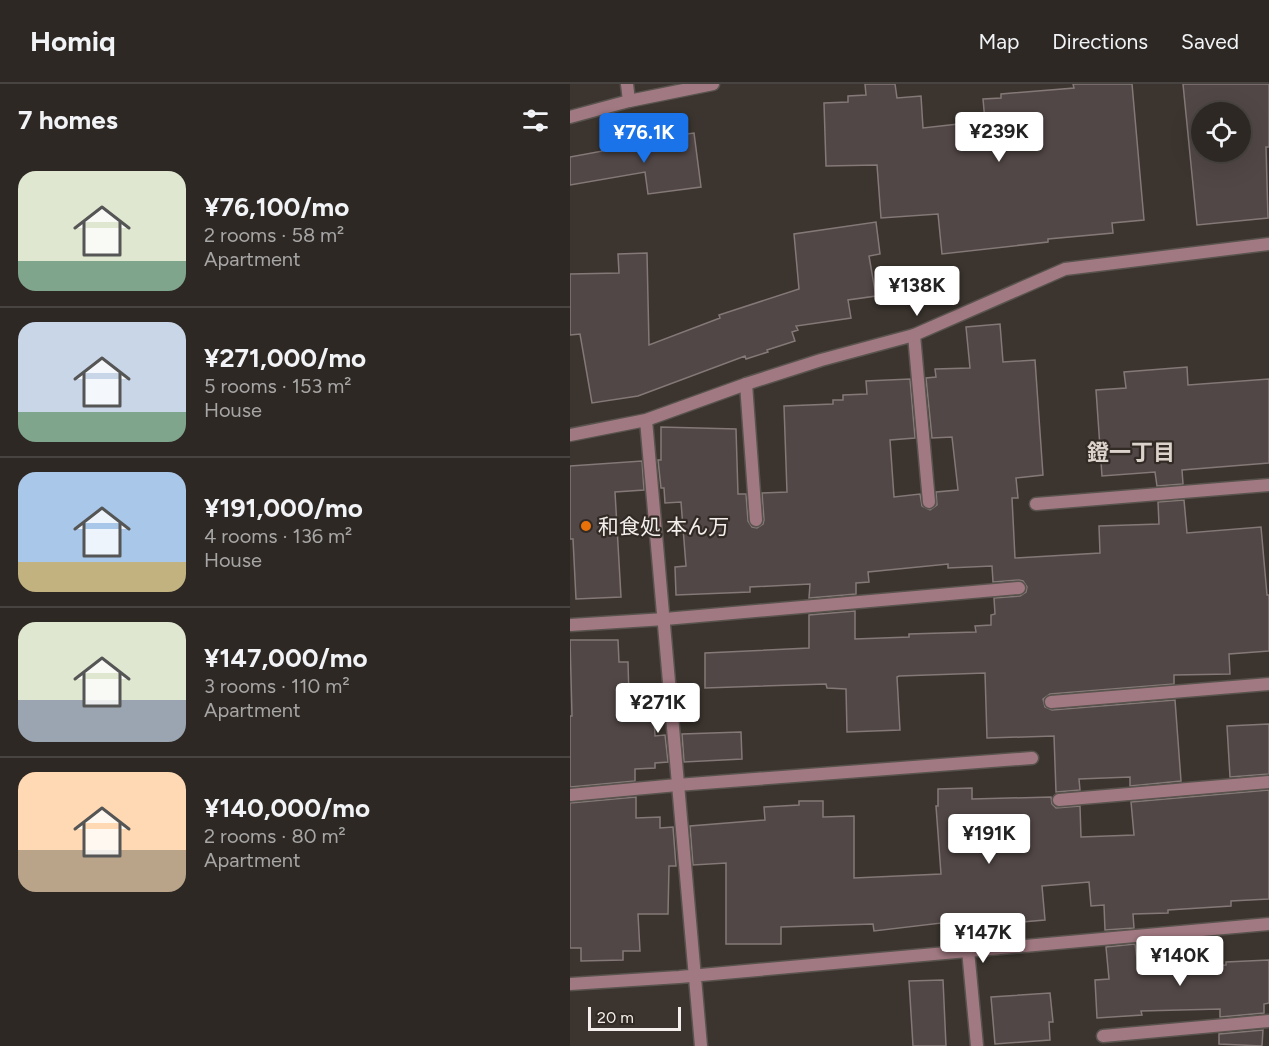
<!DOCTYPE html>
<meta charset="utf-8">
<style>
:root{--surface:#2d2823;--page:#393430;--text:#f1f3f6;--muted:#a7a6a6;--line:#484441;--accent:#1a73e8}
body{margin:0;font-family:Figtree,"Noto Sans JP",sans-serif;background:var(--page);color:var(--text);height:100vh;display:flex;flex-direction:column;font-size:22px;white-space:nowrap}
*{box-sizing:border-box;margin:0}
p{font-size:20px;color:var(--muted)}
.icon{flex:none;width:33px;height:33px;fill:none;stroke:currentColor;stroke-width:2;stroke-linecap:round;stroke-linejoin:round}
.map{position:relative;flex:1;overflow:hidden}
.sheet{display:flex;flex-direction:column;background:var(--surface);width:570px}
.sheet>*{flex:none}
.fabs{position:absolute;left:621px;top:18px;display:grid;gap:12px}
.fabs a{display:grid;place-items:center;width:60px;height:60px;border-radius:50%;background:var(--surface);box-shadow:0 6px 24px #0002,0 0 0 2px var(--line);font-size:30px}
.scale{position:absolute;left:18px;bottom:15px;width:93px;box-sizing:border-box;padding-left:6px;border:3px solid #f4efec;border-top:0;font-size:16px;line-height:21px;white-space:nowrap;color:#f4efec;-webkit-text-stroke:4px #322b25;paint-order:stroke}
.price{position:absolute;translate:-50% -51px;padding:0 14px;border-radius:6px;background:#fff;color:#222;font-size:20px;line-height:39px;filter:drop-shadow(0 2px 3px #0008)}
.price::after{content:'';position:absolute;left:50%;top:36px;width:18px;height:14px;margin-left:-9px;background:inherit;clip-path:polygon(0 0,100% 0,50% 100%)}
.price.on{background:var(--accent);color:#fff}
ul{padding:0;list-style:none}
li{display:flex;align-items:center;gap:18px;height:150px;padding:0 18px}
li+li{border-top:2px solid var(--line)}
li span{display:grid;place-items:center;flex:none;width:168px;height:120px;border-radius:18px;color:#555}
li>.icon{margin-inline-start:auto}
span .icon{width:72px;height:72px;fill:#fffc;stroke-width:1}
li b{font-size:26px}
h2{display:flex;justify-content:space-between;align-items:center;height:72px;padding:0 18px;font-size:26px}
header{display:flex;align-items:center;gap:36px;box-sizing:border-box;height:84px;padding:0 30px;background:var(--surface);border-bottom:2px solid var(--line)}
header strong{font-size:28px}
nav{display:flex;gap:33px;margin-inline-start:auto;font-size:21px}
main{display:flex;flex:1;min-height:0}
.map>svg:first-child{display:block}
</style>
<header>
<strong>Homiq</strong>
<nav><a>Map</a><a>Directions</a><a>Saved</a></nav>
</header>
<main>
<section class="sheet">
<h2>7 homes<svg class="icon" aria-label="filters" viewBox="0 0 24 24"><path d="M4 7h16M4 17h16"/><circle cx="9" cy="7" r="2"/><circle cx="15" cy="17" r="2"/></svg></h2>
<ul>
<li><span style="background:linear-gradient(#dfe7d0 75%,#7fa58c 0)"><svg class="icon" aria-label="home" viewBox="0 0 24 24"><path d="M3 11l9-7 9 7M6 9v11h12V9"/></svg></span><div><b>¥76,100/mo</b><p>2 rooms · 58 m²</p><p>Apartment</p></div></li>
<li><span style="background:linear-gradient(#c9d6e8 75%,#7fa58c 0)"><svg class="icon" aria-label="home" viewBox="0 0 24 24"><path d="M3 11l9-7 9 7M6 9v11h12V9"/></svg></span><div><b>¥271,000/mo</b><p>5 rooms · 153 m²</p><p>House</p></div></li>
<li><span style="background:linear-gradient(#a9c7e8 75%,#c2b280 0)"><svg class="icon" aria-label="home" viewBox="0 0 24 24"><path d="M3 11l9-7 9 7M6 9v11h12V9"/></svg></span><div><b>¥191,000/mo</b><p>4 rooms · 136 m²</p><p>House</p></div></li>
<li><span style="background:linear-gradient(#dfe7d0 65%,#9aa5b1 0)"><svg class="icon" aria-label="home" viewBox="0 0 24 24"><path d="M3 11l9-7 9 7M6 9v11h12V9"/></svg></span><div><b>¥147,000/mo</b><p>3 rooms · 110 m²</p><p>Apartment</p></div></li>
<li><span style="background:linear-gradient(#ffd9b3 65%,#b9a48a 0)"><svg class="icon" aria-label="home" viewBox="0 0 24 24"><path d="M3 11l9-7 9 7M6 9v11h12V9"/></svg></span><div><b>¥140,000/mo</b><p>2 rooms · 80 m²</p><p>Apartment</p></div></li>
</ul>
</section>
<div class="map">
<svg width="699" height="962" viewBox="0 0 699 962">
<rect width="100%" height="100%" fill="#3c352f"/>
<path fill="#514746" stroke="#847977" stroke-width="1.5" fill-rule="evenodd" d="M295,0H325L327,14L351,12L353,44L415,37L413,15L431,14V10L504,4L503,0H562L574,136L542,139L543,149L478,155V158L372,170L368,130L311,134L307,81L256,82L254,19L278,18V12L296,11Z
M613,0H699V63H696L698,134L627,141ZM632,28H670V68H632Z
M124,49L131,103L78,110L75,88L0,101V73L71,60L70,56Z
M306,138L310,170L299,172L306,212L278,216L281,234L226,242L228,246L222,248L225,257L197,266L198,268L176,275L175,272L68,312L22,319L10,250L0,251V190L49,189L48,170L77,169L79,261L150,234L149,231L229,205L224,150Z
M430,240L433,278L465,276L473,391L446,394L448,414H442L445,474L530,469L529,442L589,440L588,418L614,416L617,449L691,443L697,511H699V567L659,570L660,590L604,591V600L480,610L473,615L475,623L482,626L605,616L611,697L560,702V693L509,695L510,706L486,708L484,652L417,654L415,589L329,592L327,593L330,646L277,648L276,605L257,604L256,600L135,604V569L239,564V531L285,527V555L339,553V550L406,548L405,542L421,541V531L425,530L424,514L450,512L456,508L457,503L453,497L449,496L423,498L422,482L378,484V480L298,488L299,498L286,499V510L239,514L240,500L180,503V508L106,511L105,483L116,482L111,418L95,419L94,404H91L88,376H91V343L166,345L168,410H176L178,437L182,443L187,444L193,440L194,436L192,409L217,408L214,322L263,320V316H273V311L297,310L296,297L340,295L345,354L320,356L324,413L350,410L352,422L360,426L367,421L366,408L388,406L382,353L362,354L356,294L366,293L365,285L400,284L396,243Z
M617,283L618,301L699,295V379L612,386L613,400L587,402L585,388L532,392L526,306L556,304L554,288Z
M72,377L74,406L45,408L51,513L6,515L3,455H0V382Z
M0,556H48L49,578H58L59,614L83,613L85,652L95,651L98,678L85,679V684L65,685V697L0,703V632H2Z
M699,640V690L660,693L657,642Z
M171,648L172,675L114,678L112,650Z
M402,704V715L481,713L482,720L486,724L510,722L511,753L564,751L561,718L699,706V815L661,817V822L598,826V829L563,830L564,844L535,846L534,821L521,822L519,798L472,802L475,836L418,841V843L372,849L371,839L304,847L303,840L211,843V860H156V779L123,781L120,742L195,736L194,723L229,721V717H253V733L284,732V794L371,790L366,722H368V705Z
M66,713V734L90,733V744L103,743L106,782H99L98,830H68L70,867H53V876L11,877V864H0V719Z
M565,860L568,883L656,881V878L699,876V919L694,920V929L650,933V925L571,927L572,931L527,934L525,896L539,895L536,863Z
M373,896L376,962H343L339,897Z
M480,909L483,938H479L480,956L425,960L421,913Z
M693,946L692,962L649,960V950Z"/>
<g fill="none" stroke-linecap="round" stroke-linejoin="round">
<g stroke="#59534d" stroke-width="15">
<path id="service" d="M344,251L359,418
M176,300L186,436
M466,420L699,401
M95,535L449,504
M481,618L699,600
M107,701L462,674
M489,716L699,698
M398,866L407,962
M533,952L699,937"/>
</g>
<g stroke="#59534d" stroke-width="15">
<path id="minor" d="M57,0L59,17
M76,336C96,544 111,753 131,962
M0,351L76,336L176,300L251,276L344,251L495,185L699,160
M0,541L95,535
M0,711L107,701
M0,900L109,893L699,840"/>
</g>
<g stroke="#59534d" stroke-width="15">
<path id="tertiary" d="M0,33L59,17L143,0"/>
</g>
<use href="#service" stroke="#a17982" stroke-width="12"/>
<use href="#minor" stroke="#a17982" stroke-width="12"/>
<use href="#tertiary" stroke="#a17982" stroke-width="12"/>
</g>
<circle fill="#e8710a" stroke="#322b25" stroke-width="2" cx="16" cy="442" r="6"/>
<g text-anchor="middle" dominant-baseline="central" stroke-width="4.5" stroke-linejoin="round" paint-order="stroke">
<g font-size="21" fill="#f4efec" stroke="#322b25" text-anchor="start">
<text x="28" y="442">和食処 本ん万</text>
</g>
<g font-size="22" font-weight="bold" fill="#dcd3cc" stroke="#322b25">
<text x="561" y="368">鐙一丁目</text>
</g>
</g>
</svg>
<div class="fabs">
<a><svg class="icon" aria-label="locate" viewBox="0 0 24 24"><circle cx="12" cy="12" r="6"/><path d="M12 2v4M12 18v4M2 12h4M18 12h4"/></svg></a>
</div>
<div class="scale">20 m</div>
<b class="price" style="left:429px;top:79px">¥239K</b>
<b class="price on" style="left:74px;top:80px">¥76.1K</b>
<b class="price" style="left:347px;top:233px">¥138K</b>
<b class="price" style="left:88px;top:650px">¥271K</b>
<b class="price" style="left:419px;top:781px">¥191K</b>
<b class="price" style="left:413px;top:880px">¥147K</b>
<b class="price" style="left:610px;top:903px">¥140K</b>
</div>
</main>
